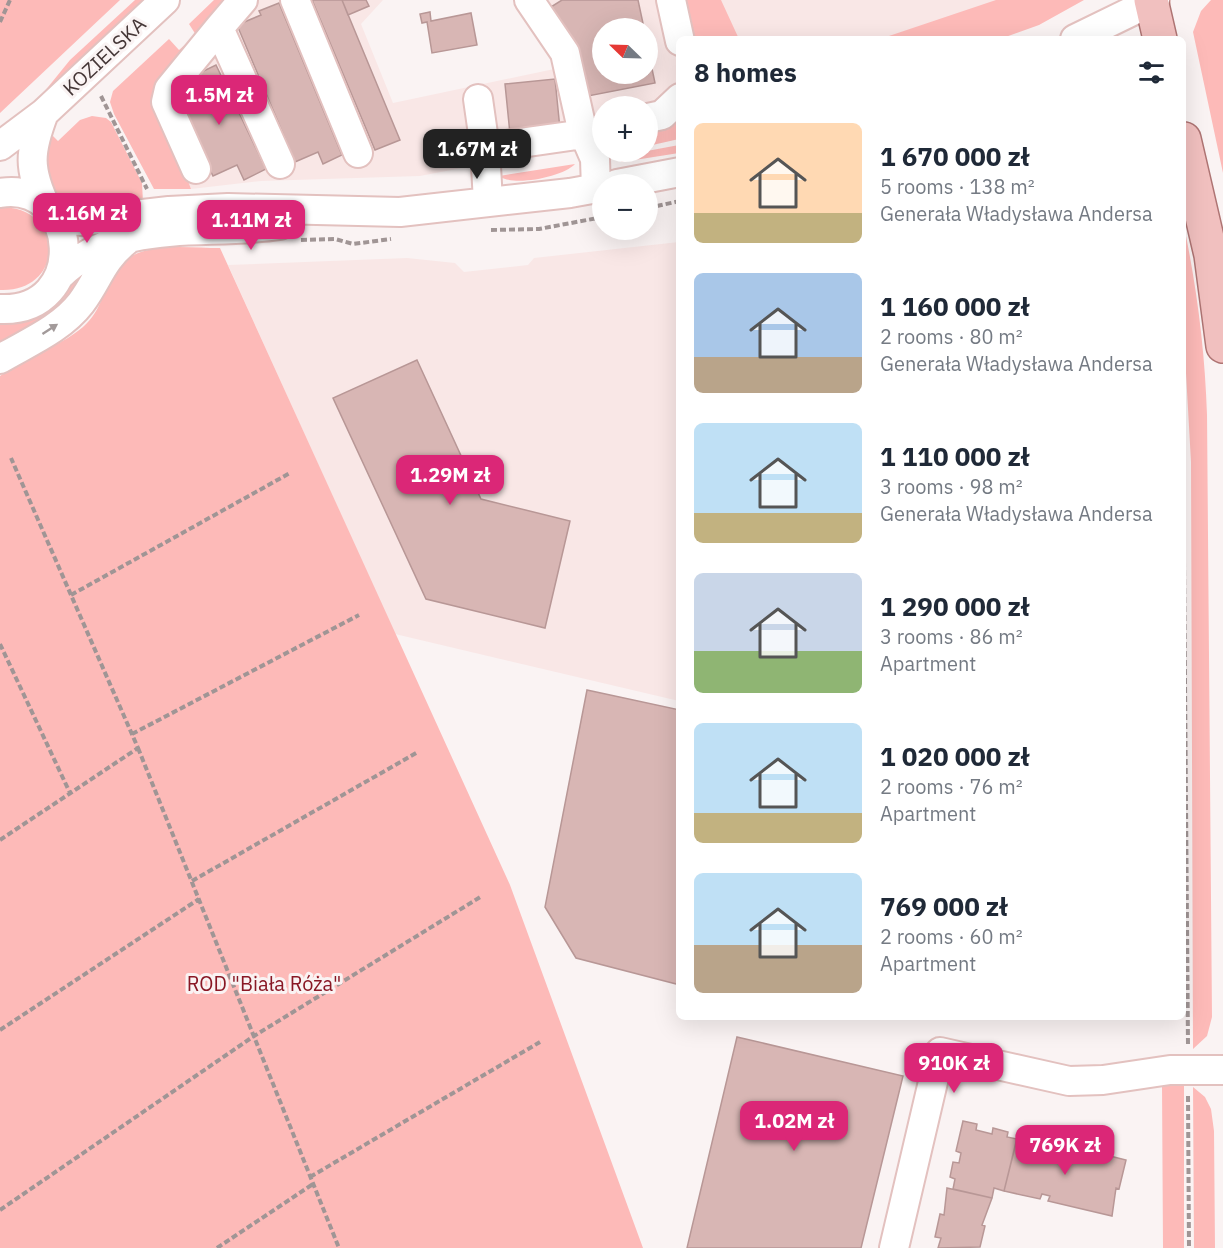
<!DOCTYPE html>
<meta charset="utf-8">
<style>
:root{--surface:#fff;--page:#f2f2f3;--text:#1f2937;--muted:#747a83;--accent:#db2777}
body{margin:0;font-family:"IBM Plex Sans",sans-serif;background:var(--page);color:var(--text);height:100vh;display:flex;flex-direction:column;font-size:22px;white-space:nowrap}
*{box-sizing:border-box;margin:0}
p{font-size:20px;color:var(--muted)}
.icon{flex:none;width:33px;height:33px;fill:none;stroke:currentColor;stroke-width:2;stroke-linecap:round;stroke-linejoin:round}
.map{position:relative;flex:1;overflow:hidden}
.drawer{position:absolute;left:676px;top:36px;width:510px;height:984px;display:flex;flex-direction:column;background:var(--surface);border-radius:9px;box-shadow:0 6px 24px #0002}
.drawer>*{flex:none}
.needle{width:39px;rotate:293deg}
.tools{position:absolute;left:592px;top:18px;display:grid;gap:12px}
.tools a{display:grid;place-items:center;width:66px;height:66px;border-radius:50%;background:var(--surface);box-shadow:0 6px 24px #0002;font-size:30px}
.price{position:absolute;translate:-50% -51px;padding:0 14px;border-radius:12px;background:var(--accent);color:#fff;font-size:20px;line-height:39px;filter:drop-shadow(0 2px 3px #0008)}
.price::after{content:'';position:absolute;left:50%;top:36px;width:18px;height:14px;margin-left:-9px;background:inherit;clip-path:polygon(0 0,100% 0,50% 100%)}
.price.on{background:#222;color:#fff}
ul{padding:0;list-style:none}
li{display:flex;align-items:center;gap:18px;height:150px;padding:0 18px}
li span{display:grid;place-items:center;flex:none;width:168px;height:120px;border-radius:9px;color:#555}
li>.icon{margin-inline-start:auto}
span .icon{width:72px;height:72px;fill:#fffc;stroke-width:1}
li b{font-size:26px}
h2{display:flex;justify-content:space-between;align-items:center;height:72px;padding:0 18px;font-size:26px}
.map>svg:first-child{display:block}
</style>
<div class="map">
<svg width="1223" height="1248" viewBox="0 0 1223 1248">
<rect width="100%" height="100%" fill="#faf3f3"/>
<path fill="#f9e7e6" fill-rule="evenodd" d="M233,0H383L361,24L393,103L559,68L516,0H1058L967,39H680L679,128L648,133V106H603V141L420,176L261,181L191,189L156,94ZM603,28H648V74H603Z
M679,242V701L395,634L228,265L407,258L455,263L464,272L528,265L534,258Z"/>
<path fill="#fdbab8" d="M0,0H120L0,113Z
M135,0H145L44,92L70,60Z
M214,0H233L156,94L191,189H154L114,114L110,102L113,91L169,39L179,50L196,35L189,24Z
M684,0H721L739,39H693Z
M996,0H1084L1039,25L1000,39H880Z
M1211,0H1223V173L1193,32L1201,11Z
M92,116L106,118L111,122L142,183L143,202C99,210 73,221 42,181L47,141L53,136L58,141L80,120Z
M679,123V139L648,146V131Z
M679,145V153L622,162L615,157Z
M575,164C563,177 513,187 499,176Z
M0,207C68,207 64,293 0,290Z
M1184,226C1197,289 1205,351 1207,415L1212,1017L1207,1036L1193,1049L1191,462L1184,338Z
M220,248L510,885L643,1248H0V376C25,357 58,348 83,327C104,308 101,291 114,272C136,239 185,248 220,248Z
M73,279L81,284L61,308L0,345V323Z
M1184,1084V1248H1163L1162,1086Z
M1193,1087L1205,1097L1211,1109L1214,1131L1215,1248H1194Z"/>
<path fill="#d8b6b4" stroke="#b89796" stroke-width="1.5" d="M312,0H342L400,140L375,150Z
M342,0H366L369,6L348,15Z
M562,0H638L644,28H603V74H648V50L655,83L588,96L546,10Z
M279,3L342,155L323,164L318,152L295,162L237,25L261,15L259,11Z
M430,12L431,21L471,13L477,45L432,53L427,22L422,23L420,14Z
M216,65L266,169L244,180L237,165L213,176L175,98L199,86L193,76Z
M555,79L560,129L510,134L505,84Z
M417,360L481,499L570,521L545,628L426,599L333,398Z
M587,690L680,710V985L576,958L545,907Z
M737,1037L903,1076L861,1248H687Z
M963,1121L977,1124L976,1130L992,1134L993,1128L1008,1132L1007,1137L1017,1139L1004,1191L994,1188L992,1198L953,1189L955,1179L950,1177L953,1162L959,1163L961,1153L956,1151Z
M1018,1134L1035,1138L1034,1143L1044,1145L1045,1140L1061,1144L1060,1150L1073,1153L1074,1148L1087,1151L1085,1156L1097,1159L1098,1153L1126,1160L1119,1189L1116,1188L1112,1216L1048,1201L1050,1196L1042,1194L1040,1199L1004,1191Z
M947,1188L992,1198L982,1225L985,1226L980,1247L938,1248L941,1238L935,1237L940,1214L944,1215Z"/>
<g fill="none" stroke-linecap="round" stroke-linejoin="round">
<g stroke="#e3c1bf" stroke-width="32">
<path id="minor" d="M295,0L358,153
M529,0L565,53L582,129L595,159L596,189
M671,0L680,41
M219,28L243,0
M1075,39L1155,0
M478,99L485,148L584,134
M44,113C29,152 28,169 46,207
M648,118L662,115L680,98
M0,146L44,113L165,0
M485,148L488,202
M196,169L166,102L169,89L219,28L280,164
M617,184L680,172
M0,193C80,180 90,313 0,309
M57,218L82,221L169,211L228,208L400,212L570,193L603,187
M60,275C122,216 202,237 280,225
M0,359C27,343 61,329 81,303C99,279 101,261 127,240
M894,1248L940,1052L1069,1081L1103,1080L1170,1070H1223"/>
</g>
<g stroke="#ae7473" stroke-width="36">
<path id="major" d="M1151,0L1160,39
M1184,139L1211,255L1223,346"/>
</g>
<path stroke="#a09595" stroke-width="4" stroke-dasharray="6 3" stroke-linecap="butt" d="M0,22L10,0
M101,96L147,189
M648,208L680,201
M491,230L539,229L603,217
M301,240L335,239L353,244L391,239
M1184,561L1188,1046
M71,595L290,473
M0,644L70,793
M132,734L359,615
M138,748L339,1248
M0,840L138,748L11,458
M192,881L418,752
M0,1030L199,899
M1188,1096L1189,1248
M310,1177L540,1042
M0,1210L254,1036L482,896
M217,1248L313,1184"/>
<use href="#minor" stroke="#fff" stroke-width="28"/>
<use href="#major" stroke="#f1c0bf" stroke-width="33"/>
</g>
<defs><path id="oneway-solid" d="M-6-.8H1V-3.2L6.5 0L1 3.2V.8H-6Z" transform="scale(1.5)"/></defs>
<use fill="#a29a9a" href="#oneway-solid" transform="translate(50 329) rotate(-33)"/>
<g text-anchor="middle" dominant-baseline="central" stroke-width="6" stroke-linejoin="round" paint-order="stroke">
<g font-size="20" fill="#443636" stroke="#faf3f3">
<text transform="translate(104 56) rotate(-43)">KOZIELSKA</text>
</g>
<g font-size="20" fill="#891825" stroke="#faf3f3">
<text x="264" y="983">ROD "Biała Róża"</text>
</g>
</g>
</svg>
<div class="tools">
<a><svg class="needle" viewBox="-14 -14 28 28"><path d="M0-13l5 13h-10z" fill="#e53935"/><path d="M0 13l5-13h-10z" fill="#747a83"/></svg></a>
<a>+</a>
<a>−</a>
</div>
<b class="price" style="left:219px;top:126px">1.5M zł</b>
<b class="price on" style="left:477px;top:180px">1.67M zł</b>
<b class="price" style="left:87px;top:244px">1.16M zł</b>
<b class="price" style="left:251px;top:251px">1.11M zł</b>
<b class="price" style="left:450px;top:506px">1.29M zł</b>
<b class="price" style="left:954px;top:1094px">910K zł</b>
<b class="price" style="left:794px;top:1152px">1.02M zł</b>
<b class="price" style="left:1065px;top:1176px">769K zł</b>
<section class="drawer">
<h2>8 homes<svg class="icon" aria-label="filters" viewBox="0 0 24 24"><path d="M4 7h16M4 17h16"/><circle cx="9" cy="7" r="2"/><circle cx="15" cy="17" r="2"/></svg></h2>
<ul>
<li><span style="background:linear-gradient(#ffd9b3 75%,#c2b280 0)"><svg class="icon" aria-label="home" viewBox="0 0 24 24"><path d="M3 11l9-7 9 7M6 9v11h12V9"/></svg></span><div><b>1 670 000 zł</b><p>5 rooms · 138 m²</p><p>Generała Władysława Andersa</p></div></li>
<li><span style="background:linear-gradient(#a9c7e8 70%,#b9a48a 0)"><svg class="icon" aria-label="home" viewBox="0 0 24 24"><path d="M3 11l9-7 9 7M6 9v11h12V9"/></svg></span><div><b>1 160 000 zł</b><p>2 rooms · 80 m²</p><p>Generała Władysława Andersa</p></div></li>
<li><span style="background:linear-gradient(#bfe0f5 75%,#c2b280 0)"><svg class="icon" aria-label="home" viewBox="0 0 24 24"><path d="M3 11l9-7 9 7M6 9v11h12V9"/></svg></span><div><b>1 110 000 zł</b><p>3 rooms · 98 m²</p><p>Generała Władysława Andersa</p></div></li>
<li><span style="background:linear-gradient(#c9d6e8 65%,#8fb573 0)"><svg class="icon" aria-label="home" viewBox="0 0 24 24"><path d="M3 11l9-7 9 7M6 9v11h12V9"/></svg></span><div><b>1 290 000 zł</b><p>3 rooms · 86 m²</p><p>Apartment</p></div></li>
<li><span style="background:linear-gradient(#bfe0f5 75%,#c2b280 0)"><svg class="icon" aria-label="home" viewBox="0 0 24 24"><path d="M3 11l9-7 9 7M6 9v11h12V9"/></svg></span><div><b>1 020 000 zł</b><p>2 rooms · 76 m²</p><p>Apartment</p></div></li>
<li><span style="background:linear-gradient(#bfe0f5 60%,#b9a48a 0)"><svg class="icon" aria-label="home" viewBox="0 0 24 24"><path d="M3 11l9-7 9 7M6 9v11h12V9"/></svg></span><div><b>769 000 zł</b><p>2 rooms · 60 m²</p><p>Apartment</p></div></li>
</ul>
</section>
</div>
